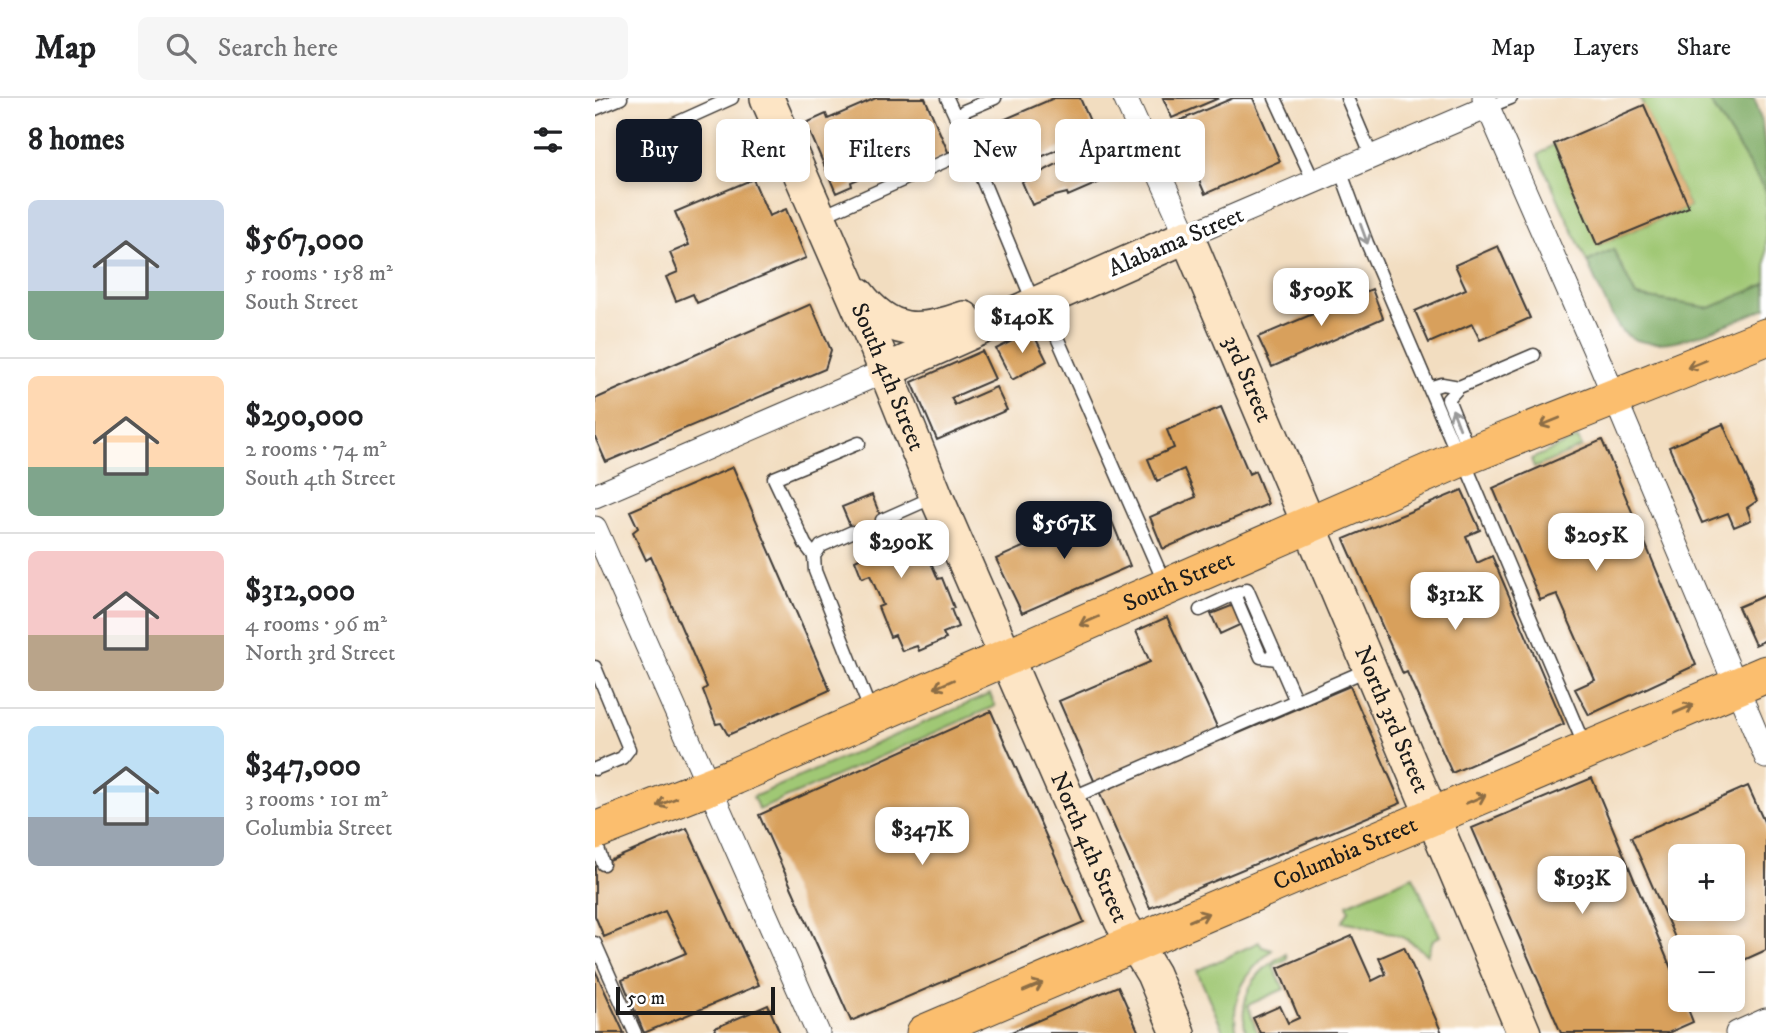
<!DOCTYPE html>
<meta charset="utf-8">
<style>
:root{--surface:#fff;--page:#f6f6f6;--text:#202124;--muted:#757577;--line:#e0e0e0;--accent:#111827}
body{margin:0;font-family:"IM FELL DW Pica",serif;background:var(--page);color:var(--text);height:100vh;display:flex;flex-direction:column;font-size:26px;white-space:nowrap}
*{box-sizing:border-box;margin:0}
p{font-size:23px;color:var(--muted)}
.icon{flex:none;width:38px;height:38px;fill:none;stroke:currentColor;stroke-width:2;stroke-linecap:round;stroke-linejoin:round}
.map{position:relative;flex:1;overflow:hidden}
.drawer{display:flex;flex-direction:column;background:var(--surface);width:595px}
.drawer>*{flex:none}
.guide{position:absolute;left:21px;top:21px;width:665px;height:63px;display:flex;gap:14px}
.buttons{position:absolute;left:1073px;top:746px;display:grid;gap:14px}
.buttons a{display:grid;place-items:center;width:77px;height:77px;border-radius:10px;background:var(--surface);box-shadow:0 4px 10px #0003;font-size:35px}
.scale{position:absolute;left:21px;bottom:18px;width:159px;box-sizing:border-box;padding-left:7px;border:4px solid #1c1c1c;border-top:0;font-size:19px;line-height:24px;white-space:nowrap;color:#1c1c1c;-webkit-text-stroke:5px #fff;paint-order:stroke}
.price{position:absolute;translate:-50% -60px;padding:0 16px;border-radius:14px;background:#fff;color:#222;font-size:23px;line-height:46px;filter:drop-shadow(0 2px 4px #0008)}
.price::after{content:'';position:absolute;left:50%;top:42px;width:21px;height:16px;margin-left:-10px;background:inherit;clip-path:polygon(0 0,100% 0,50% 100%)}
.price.active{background:var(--accent);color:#fff}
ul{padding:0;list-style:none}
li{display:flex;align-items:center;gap:21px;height:175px;padding:0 28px}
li+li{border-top:2px solid var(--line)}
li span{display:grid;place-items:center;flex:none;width:196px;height:140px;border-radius:10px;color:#555}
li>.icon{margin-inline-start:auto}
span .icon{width:84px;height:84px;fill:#fffc;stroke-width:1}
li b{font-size:30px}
h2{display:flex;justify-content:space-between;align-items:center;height:84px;padding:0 28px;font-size:30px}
.tag{padding:0 24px;border-radius:10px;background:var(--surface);box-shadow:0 4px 10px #0003;font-size:24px;line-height:63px}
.tag.active{background:var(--accent);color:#fff}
header{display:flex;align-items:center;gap:42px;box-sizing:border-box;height:98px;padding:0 35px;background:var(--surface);border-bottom:2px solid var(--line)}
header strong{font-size:33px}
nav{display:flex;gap:38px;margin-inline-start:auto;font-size:24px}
.search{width:490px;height:63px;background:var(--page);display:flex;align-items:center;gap:18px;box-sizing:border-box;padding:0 24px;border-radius:10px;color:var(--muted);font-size:26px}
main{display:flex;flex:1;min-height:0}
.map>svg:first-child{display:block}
</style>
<header>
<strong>Map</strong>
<div class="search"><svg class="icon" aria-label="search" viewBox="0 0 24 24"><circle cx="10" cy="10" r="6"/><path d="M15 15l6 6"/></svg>Search here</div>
<nav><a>Map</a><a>Layers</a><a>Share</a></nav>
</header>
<main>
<section class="drawer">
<h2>8 homes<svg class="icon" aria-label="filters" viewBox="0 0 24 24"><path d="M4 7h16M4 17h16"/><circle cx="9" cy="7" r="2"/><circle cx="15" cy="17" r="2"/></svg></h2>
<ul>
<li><span style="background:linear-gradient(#c9d6e8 65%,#7fa58c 0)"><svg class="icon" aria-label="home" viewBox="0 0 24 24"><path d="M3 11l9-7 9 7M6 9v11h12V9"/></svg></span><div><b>$567,000</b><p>5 rooms · 158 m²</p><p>South Street</p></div></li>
<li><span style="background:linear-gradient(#ffd9b3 65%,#7fa58c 0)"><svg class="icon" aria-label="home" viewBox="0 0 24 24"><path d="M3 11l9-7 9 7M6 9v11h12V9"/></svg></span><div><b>$290,000</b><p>2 rooms · 74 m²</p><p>South 4th Street</p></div></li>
<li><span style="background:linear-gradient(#f6c9c9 60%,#b9a48a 0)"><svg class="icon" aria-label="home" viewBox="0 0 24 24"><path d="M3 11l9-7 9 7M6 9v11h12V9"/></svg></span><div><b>$312,000</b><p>4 rooms · 96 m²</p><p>North 3rd Street</p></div></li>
<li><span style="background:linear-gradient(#bfe0f5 65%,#9aa5b1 0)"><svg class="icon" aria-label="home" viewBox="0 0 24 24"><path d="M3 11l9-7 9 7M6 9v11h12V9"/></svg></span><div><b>$347,000</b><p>3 rooms · 101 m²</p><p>Columbia Street</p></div></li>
</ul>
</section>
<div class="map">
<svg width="1171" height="935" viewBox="0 0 1171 935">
<rect width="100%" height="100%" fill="#fff"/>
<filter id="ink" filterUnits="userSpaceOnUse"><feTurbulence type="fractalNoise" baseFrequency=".0143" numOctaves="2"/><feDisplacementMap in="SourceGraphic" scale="14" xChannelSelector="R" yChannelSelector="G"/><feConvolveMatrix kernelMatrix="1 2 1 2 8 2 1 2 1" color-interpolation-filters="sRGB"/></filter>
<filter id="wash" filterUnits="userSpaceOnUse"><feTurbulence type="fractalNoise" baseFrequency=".00686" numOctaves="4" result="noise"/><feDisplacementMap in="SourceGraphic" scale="28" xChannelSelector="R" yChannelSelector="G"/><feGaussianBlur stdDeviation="1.57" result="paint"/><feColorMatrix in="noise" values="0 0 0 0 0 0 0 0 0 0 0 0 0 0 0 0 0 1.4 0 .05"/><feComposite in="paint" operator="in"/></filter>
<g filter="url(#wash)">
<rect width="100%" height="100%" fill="#f2ddc0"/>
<path fill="#a0c874" stroke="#5e7248" stroke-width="2" d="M1045,0H1113L1171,94V186L1115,210L1041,198L1018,151L992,164L943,57L959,46L1003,147L1094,109Z
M983,340L987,349L939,370L936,361Z
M395,596L400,608L164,712L158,699Z
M818,778L845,838L838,842L832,857C812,839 805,837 779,831C767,828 759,823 747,824L754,812L752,806Z
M664,844L667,849L677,852C651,874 634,899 642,935H629L602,873Z
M691,856L692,861L678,868L689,891L653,907L662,935H651C643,899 658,873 691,856Z"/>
<path fill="#80ac66" stroke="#4e6441" stroke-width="2" d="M1113,0H1159C1171,26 1171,63 1171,94Z
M1018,151L1041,198L1115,210L1171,186V210C1135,224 1060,265 1027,233C1017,223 999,179 992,164Z"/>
<g id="blocks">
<path fill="#d8a05b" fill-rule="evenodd" d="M281,0H330L354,56L325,69L320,57L256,84L257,88L241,95L211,25L231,16L233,21Z
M459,0H485L500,35L412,74L392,29Z
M568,0H624L577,20Z
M638,0H658L685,63L610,96L579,25Z
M1049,7L1094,109L1002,147L959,46Z
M503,42L519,78L473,98L472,95L460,98L437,107L427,84L468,63L474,58L473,55Z
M158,81L174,118L191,111L211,160L102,205L98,196L81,203L71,179L83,174L75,155L94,147L80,114Z
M903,148L935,220L885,242L877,226L834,245L820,213L871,191L860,167Z
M777,191L788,220L677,269L663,239Z
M216,206L236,252L230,271L11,364L0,339V301Z
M437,233L452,263L417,282L401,251Z
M387,253L400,281L356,300L360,307L401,289L412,312L342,342L317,284Z
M626,309L654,376L660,373L673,406L568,451L555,419L601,399L589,371L562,383L553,361L579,350L572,332Z
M1128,326L1162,403L1152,410L1156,422L1139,429L1133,415L1107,425L1074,349Z
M1007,342L1101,567L994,617L980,591L1000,582L962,496L945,502L898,390Z
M138,369L235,592L133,637L126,625L121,626L108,592L112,589L56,459L51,462L38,434L43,430L35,413Z
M867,392L885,432L871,438L882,465L897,458L969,626L857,675L819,590L812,574L808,576L749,441Z
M277,397L296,445L323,434L343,481L347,480L359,510L356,511L363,529L348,535L351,541L324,553L322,548L307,553L300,537L295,539L283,509L288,507L275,477L267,480L260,462L268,458L247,409Z
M512,411L535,468L427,515L401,461Z
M1171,497V542L1160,547L1143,509Z
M654,501L662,519L625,536L616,516Z
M572,519L628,642L755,588L806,705L555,810L464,603L555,564L541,533Z
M396,613L489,824L256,923L164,717Z
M997,680L1085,892V901H1089L1098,924L1073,935H966L877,730Z
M1153,688L1171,728V852L1138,867V849H1084L1036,739ZM1085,758H1138V810H1085Z
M92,730L164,887L49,935L27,882L91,855L70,813L9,839L0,818V769Z
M757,838L777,883L791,876L784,860L809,849L847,935H665L658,920L685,908L693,925L704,920L683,870Z
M0,872L29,935H0Z
M523,888L544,935H414Z
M173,907L185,935H122L120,930Z"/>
</g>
</g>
<g filter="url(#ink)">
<use href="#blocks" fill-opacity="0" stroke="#3c3935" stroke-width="2"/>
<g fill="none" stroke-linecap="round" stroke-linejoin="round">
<g stroke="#3c3935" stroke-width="15">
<path id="lane" d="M352,0L363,24
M680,0L719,84
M752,0L777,59
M893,9L916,0
M0,11L26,0
M77,27L137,0
M375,52L363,24L369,13L400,0
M745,72L772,145L864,360
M225,119L375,52L439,206
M447,205L570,486
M834,290L847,286L864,289
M874,353L853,301L864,289L939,257
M869,363L990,649
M287,422L341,398
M257,434L226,448L219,458L220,473L276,614
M219,458L210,446L179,380L264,345
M652,491L700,601
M639,496L666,559L682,561
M605,512L644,494
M0,569L34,651L27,660L0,671
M474,701L774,571
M0,741L8,766
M0,845L40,935"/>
</g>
<g stroke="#3c3935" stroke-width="25">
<path id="street" d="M530,0L592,138L893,9
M889,0L1006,267L1171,659
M0,398L290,273
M0,430L223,935
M1142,935L1171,922"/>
</g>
<g stroke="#3c3935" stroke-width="36">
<g id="secondary">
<path id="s1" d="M172,0L282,251L341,398L526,823L558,876L583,935"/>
<path d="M263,196C295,238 324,236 369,220"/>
<path id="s2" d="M290,273L592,138L929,935"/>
</g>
</g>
<g stroke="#3c3935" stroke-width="39">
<g id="primary">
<path id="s3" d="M0,733L140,678L864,361L1171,239"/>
<path id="s4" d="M330,935L1171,576"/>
</g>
</g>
<use href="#lane" stroke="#fff" stroke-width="12"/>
<use href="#street" stroke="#fff" stroke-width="23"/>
<use href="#secondary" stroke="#fde5c5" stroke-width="33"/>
<use href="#primary" stroke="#fbbe6e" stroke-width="37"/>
</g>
<defs><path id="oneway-shaft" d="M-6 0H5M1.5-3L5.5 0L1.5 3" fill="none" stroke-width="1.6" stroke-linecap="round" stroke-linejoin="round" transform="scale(1.75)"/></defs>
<g stroke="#999">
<use href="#oneway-shaft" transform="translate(769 136) rotate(70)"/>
<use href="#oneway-shaft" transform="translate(861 321) rotate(-111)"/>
</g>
<g stroke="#8c6d45">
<use href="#oneway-shaft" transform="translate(1102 266) rotate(158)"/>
<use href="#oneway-shaft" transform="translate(955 324) rotate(158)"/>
<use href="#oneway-shaft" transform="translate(494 523) rotate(156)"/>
<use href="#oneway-shaft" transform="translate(349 586) rotate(156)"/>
<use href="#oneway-shaft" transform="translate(1089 611) rotate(-23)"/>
<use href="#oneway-shaft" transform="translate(881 701) rotate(-24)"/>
<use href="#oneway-shaft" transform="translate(72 704) rotate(158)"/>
<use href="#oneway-shaft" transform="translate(604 819) rotate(-23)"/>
<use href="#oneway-shaft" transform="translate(438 889) rotate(-23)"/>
</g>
</g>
<g text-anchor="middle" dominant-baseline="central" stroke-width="7" stroke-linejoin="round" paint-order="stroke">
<g font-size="24" fill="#1c1c1c" stroke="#fff">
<text transform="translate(581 144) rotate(-23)">Alabama Street</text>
<text stroke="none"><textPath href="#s1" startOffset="304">South 4th Street</textPath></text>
<text stroke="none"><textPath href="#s2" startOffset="486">3rd Street</textPath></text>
<text stroke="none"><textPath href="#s3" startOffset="635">South Street</textPath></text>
<text stroke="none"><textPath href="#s2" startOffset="856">North 3rd Street</textPath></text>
<text stroke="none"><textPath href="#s1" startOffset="816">North 4th Street</textPath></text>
<text stroke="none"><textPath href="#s4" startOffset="457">Columbia Street</textPath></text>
</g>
</g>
</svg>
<div class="buttons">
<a>+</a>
<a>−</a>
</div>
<div class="scale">50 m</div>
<b class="price" style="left:726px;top:230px">$509K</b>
<b class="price" style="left:427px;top:257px">$140K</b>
<b class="price active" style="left:469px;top:463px">$567K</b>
<b class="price" style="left:1001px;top:475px">$205K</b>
<b class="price" style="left:306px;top:482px">$290K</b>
<b class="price" style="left:860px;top:534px">$312K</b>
<b class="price" style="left:327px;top:769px">$347K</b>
<b class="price" style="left:987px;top:818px">$193K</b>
<div class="guide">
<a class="tag active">Buy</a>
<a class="tag">Rent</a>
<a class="tag">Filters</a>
<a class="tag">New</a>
<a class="tag">Apartment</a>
</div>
</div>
</main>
